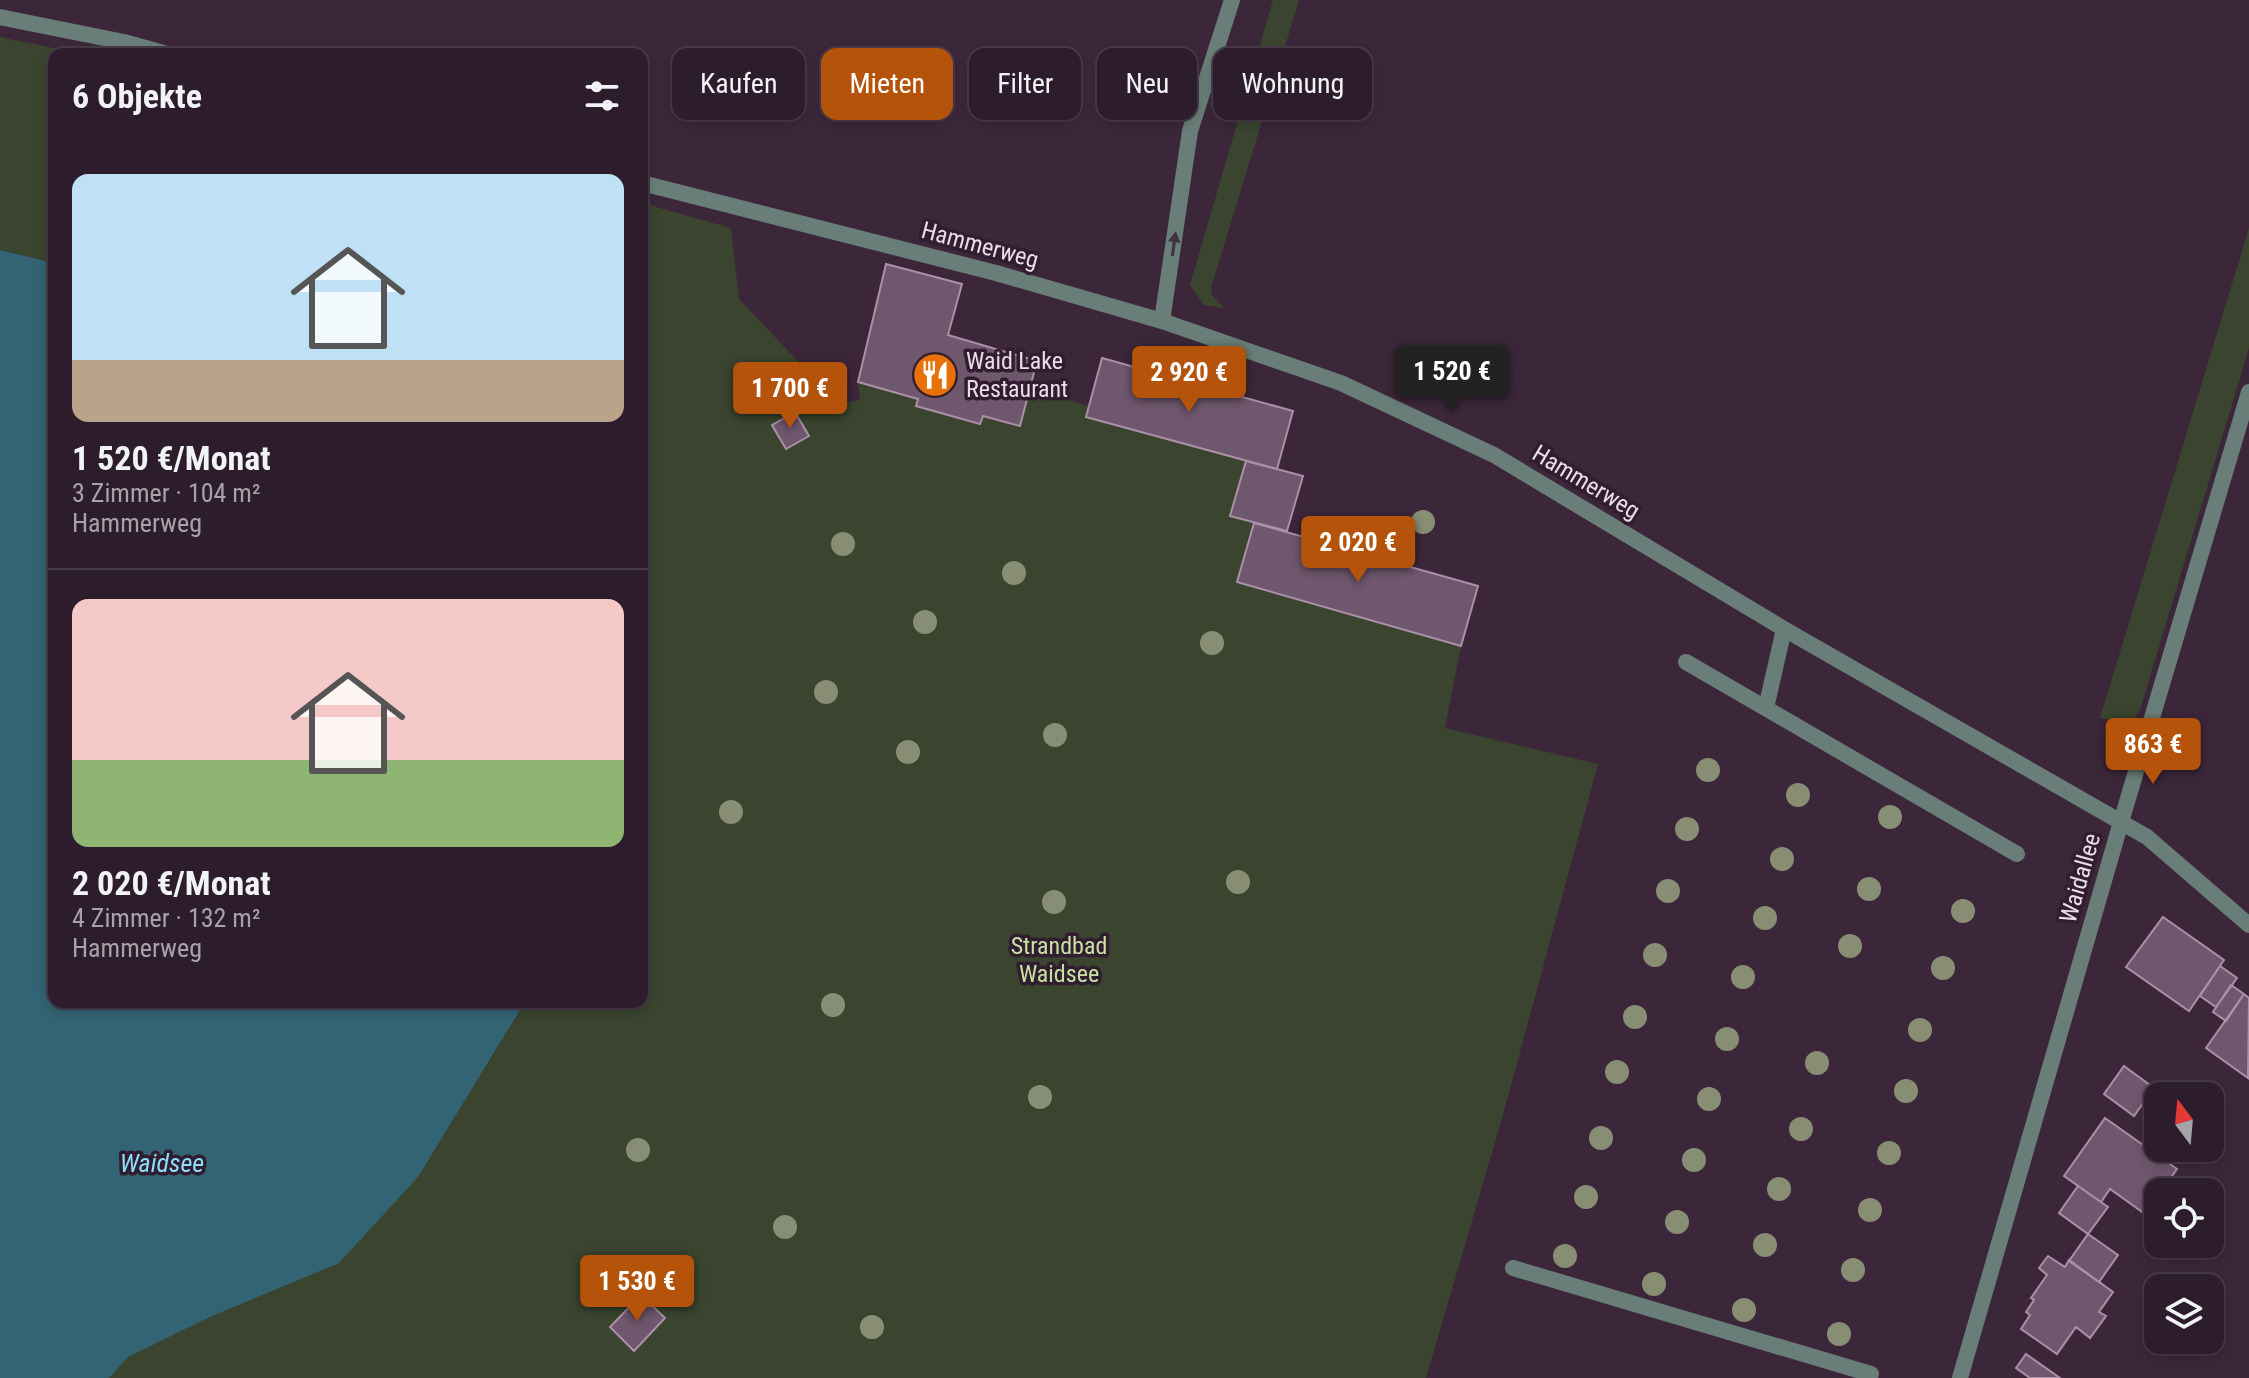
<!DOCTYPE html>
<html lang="de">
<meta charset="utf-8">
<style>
:root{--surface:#2d1d2c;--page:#392a38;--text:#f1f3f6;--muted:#a7a2a9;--line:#483b48;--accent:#b45309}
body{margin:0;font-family:"Roboto Condensed",sans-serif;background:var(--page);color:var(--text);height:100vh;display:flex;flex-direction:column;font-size:30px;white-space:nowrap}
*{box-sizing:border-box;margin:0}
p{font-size:26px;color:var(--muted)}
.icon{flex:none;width:44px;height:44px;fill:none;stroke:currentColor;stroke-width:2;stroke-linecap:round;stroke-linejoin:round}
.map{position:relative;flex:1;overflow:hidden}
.details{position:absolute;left:48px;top:48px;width:600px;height:960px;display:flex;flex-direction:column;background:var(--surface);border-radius:16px;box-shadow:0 4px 12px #0003,0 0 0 2px var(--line)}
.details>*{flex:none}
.banner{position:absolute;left:672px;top:48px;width:760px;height:72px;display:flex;gap:16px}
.needle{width:52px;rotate:344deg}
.buttons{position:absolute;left:2144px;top:1082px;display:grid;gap:16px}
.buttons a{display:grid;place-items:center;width:80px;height:80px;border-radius:16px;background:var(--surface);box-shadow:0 4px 12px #0003,0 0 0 2px var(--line);font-size:40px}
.price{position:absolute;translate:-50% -68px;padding:0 18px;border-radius:8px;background:var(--accent);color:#fff;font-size:26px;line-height:52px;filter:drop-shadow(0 2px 4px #0008)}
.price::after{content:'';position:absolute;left:50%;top:48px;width:24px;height:18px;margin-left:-12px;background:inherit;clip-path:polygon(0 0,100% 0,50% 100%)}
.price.current{background:#222;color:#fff}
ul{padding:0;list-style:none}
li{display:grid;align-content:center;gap:16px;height:424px;padding:0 24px}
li+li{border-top:2px solid var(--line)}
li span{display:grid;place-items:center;height:248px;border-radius:16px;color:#555}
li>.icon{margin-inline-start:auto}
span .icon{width:144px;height:144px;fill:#fffc;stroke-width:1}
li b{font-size:34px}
h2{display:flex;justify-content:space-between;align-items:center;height:96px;padding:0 24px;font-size:34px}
.pill{padding:0 28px;border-radius:16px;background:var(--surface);box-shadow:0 4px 12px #0003,0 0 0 2px var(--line);font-size:28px;line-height:72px}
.pill.current{background:var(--accent);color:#fff}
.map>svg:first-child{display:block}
</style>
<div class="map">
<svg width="2249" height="1378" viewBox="0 0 2249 1378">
<rect width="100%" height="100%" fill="#3c273a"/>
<path fill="#3a442e" d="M1273,0H1299L1211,288L1212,295L1224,308L1204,305L1190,285Z
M0,37L83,54H54V263L0,250Z
M642,203L731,228L739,299L839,404L860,400L858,382L918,399L916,406L980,423L983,416L1019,425L1030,389L1089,406L1087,417L1246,461L1231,515L1254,523L1238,582L1461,646L1445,728L1598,764L1503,1115L1426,1378H109L127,1357L212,1316L418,1177L525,1002H642Z
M2249,228V348L2140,710L2132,723L2100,718Z"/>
<path fill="#336474" d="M0,250L54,263V1002H525L418,1177L339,1263L212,1316L128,1357L109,1378H0Z"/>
<path fill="#6f576d" stroke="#aa90a8" stroke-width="2" d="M886,264L962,284L948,335L1037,361L1020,426L983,416L980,424L916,406L918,399L858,382Z
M1102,358L1293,411L1277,469L1086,417Z
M795,412L809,436L786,449L772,425Z
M1246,461L1303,476L1287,531L1230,516Z
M1254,523L1478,586L1461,646L1237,582Z
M2163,917L2224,960L2189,1011L2126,967Z
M2220,966L2237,978L2216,1007L2200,996Z
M2231,985L2244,994L2226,1021L2213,1012Z
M2244,994L2249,998L2248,1078L2206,1048Z
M2124,1066L2154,1088L2134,1116L2104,1094Z
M2105,1118L2177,1169L2161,1192H2158L2145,1214L2110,1189L2101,1202L2064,1176Z
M2078,1186L2108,1207L2088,1234L2059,1213Z
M2088,1234L2118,1255L2099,1282L2069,1261Z
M2048,1256L2065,1267L2069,1260L2113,1292L2099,1312L2106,1316L2090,1338L2076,1327L2057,1354L2021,1329L2030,1315L2026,1312L2034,1300L2031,1298L2047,1275L2039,1268Z
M641,1295L665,1318L634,1351L610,1327Z
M2026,1354L2060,1378H2030L2016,1368Z"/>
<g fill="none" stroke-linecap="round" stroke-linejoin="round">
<path stroke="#697e78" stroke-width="16" d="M1162,321L1190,131L1232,0
M1686,662L2017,854
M1766,708L1784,629
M1513,1268L1871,1374"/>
<path stroke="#697e78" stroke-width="16" d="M0,17L124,42L167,54
M642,183L996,273L1162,321L1341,383L1494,455L1784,629L2147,837L2249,925
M1960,1378L2121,822L2249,392"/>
</g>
<g fill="#888e74">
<circle cx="1423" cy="522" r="12"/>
<circle cx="843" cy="544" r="12"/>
<circle cx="1014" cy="573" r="12"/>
<circle cx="925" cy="622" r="12"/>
<circle cx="1212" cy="643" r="12"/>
<circle cx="826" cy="692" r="12"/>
<circle cx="1055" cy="735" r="12"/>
<circle cx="908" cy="752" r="12"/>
<circle cx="1708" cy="770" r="12"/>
<circle cx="1798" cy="795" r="12"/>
<circle cx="731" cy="812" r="12"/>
<circle cx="1890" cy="817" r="12"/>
<circle cx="1687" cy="829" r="12"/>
<circle cx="1782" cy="859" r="12"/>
<circle cx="1238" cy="882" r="12"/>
<circle cx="1869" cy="889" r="12"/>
<circle cx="1668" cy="891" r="12"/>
<circle cx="1054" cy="902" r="12"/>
<circle cx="1963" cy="911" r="12"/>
<circle cx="1765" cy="918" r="12"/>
<circle cx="1850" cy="946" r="12"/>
<circle cx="1655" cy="955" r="12"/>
<circle cx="1943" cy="968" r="12"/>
<circle cx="1743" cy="977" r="12"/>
<circle cx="833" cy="1005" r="12"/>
<circle cx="1635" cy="1017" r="12"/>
<circle cx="1920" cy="1030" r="12"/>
<circle cx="1727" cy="1039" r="12"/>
<circle cx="1817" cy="1063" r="12"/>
<circle cx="1617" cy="1072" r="12"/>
<circle cx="1906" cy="1091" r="12"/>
<circle cx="1040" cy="1097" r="12"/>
<circle cx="1709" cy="1099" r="12"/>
<circle cx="1801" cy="1129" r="12"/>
<circle cx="1601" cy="1138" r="12"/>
<circle cx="638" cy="1150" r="12"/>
<circle cx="1889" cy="1153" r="12"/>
<circle cx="1694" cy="1160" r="12"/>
<circle cx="1779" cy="1189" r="12"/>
<circle cx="1586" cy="1197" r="12"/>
<circle cx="1870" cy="1210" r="12"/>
<circle cx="1677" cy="1222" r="12"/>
<circle cx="785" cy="1227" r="12"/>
<circle cx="1765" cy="1245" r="12"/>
<circle cx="1565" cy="1256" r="12"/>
<circle cx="1853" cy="1270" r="12"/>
<circle cx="1654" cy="1284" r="12"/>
<circle cx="1744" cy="1310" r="12"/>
<circle cx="872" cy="1327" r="12"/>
<circle cx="1839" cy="1334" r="12"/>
</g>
<defs><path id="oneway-solid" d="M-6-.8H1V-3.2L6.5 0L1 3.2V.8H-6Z" transform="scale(2)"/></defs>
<use fill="#3f3542" href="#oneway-solid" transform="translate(1174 244) rotate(-82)"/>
<defs>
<g id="restaurant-disc" transform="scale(2.3)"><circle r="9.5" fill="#e8710a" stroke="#311d30"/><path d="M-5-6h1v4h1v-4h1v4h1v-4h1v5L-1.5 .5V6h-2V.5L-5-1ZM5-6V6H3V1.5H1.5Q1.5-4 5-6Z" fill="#fff"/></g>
</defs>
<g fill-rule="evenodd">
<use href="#restaurant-disc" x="935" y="375"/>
</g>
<g text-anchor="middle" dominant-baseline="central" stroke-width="7" stroke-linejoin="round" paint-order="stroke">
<g font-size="24" fill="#eadce9" stroke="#311d30">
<text transform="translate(980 245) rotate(15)">Hammerweg</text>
<text transform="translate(1586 482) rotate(31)">Hammerweg</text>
<text transform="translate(2080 878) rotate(-74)">Waidallee</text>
</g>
<g font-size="24" fill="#eadce9" stroke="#311d30" text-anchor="start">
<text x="966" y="361">Waid Lake<tspan x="966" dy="28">Restaurant</tspan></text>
</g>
<g font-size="24" fill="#c6e2a3" stroke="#311d30">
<text x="1059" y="946">Strandbad<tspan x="1059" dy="28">Waidsee</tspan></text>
</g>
<g font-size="26" font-style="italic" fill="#8cdffa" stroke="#311d30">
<text x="162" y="1163">Waidsee</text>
</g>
</g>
</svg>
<div class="buttons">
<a><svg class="needle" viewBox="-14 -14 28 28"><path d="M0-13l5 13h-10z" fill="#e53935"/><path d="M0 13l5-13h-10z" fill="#a7a2a9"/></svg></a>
<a><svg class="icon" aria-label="locate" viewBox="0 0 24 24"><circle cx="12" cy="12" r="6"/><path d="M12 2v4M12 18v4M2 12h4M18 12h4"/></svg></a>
<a><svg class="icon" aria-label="layers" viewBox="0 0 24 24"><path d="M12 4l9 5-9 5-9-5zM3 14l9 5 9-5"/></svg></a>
</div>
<b class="price current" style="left:1452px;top:413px">1 520 €</b>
<b class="price" style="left:1189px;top:414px">2 920 €</b>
<b class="price" style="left:790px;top:430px">1 700 €</b>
<b class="price" style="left:1358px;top:584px">2 020 €</b>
<b class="price" style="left:2153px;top:786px">863 €</b>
<b class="price" style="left:637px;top:1323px">1 530 €</b>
<div class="banner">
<a class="pill">Kaufen</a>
<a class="pill current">Mieten</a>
<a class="pill">Filter</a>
<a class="pill">Neu</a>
<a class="pill">Wohnung</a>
</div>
<section class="details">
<h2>6 Objekte<svg class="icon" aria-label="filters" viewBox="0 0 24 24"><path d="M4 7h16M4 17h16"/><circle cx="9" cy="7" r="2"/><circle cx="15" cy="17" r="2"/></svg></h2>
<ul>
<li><span style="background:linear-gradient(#bfe0f5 75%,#b9a48a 0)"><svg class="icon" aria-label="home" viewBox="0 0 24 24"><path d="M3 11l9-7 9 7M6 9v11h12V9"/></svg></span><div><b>1 520 €/Monat</b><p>3 Zimmer · 104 m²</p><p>Hammerweg</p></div></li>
<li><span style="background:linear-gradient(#f6c9c9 65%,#8fb573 0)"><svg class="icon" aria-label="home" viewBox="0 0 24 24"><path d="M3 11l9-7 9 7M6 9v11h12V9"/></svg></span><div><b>2 020 €/Monat</b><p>4 Zimmer · 132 m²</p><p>Hammerweg</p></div></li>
</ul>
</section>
</div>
